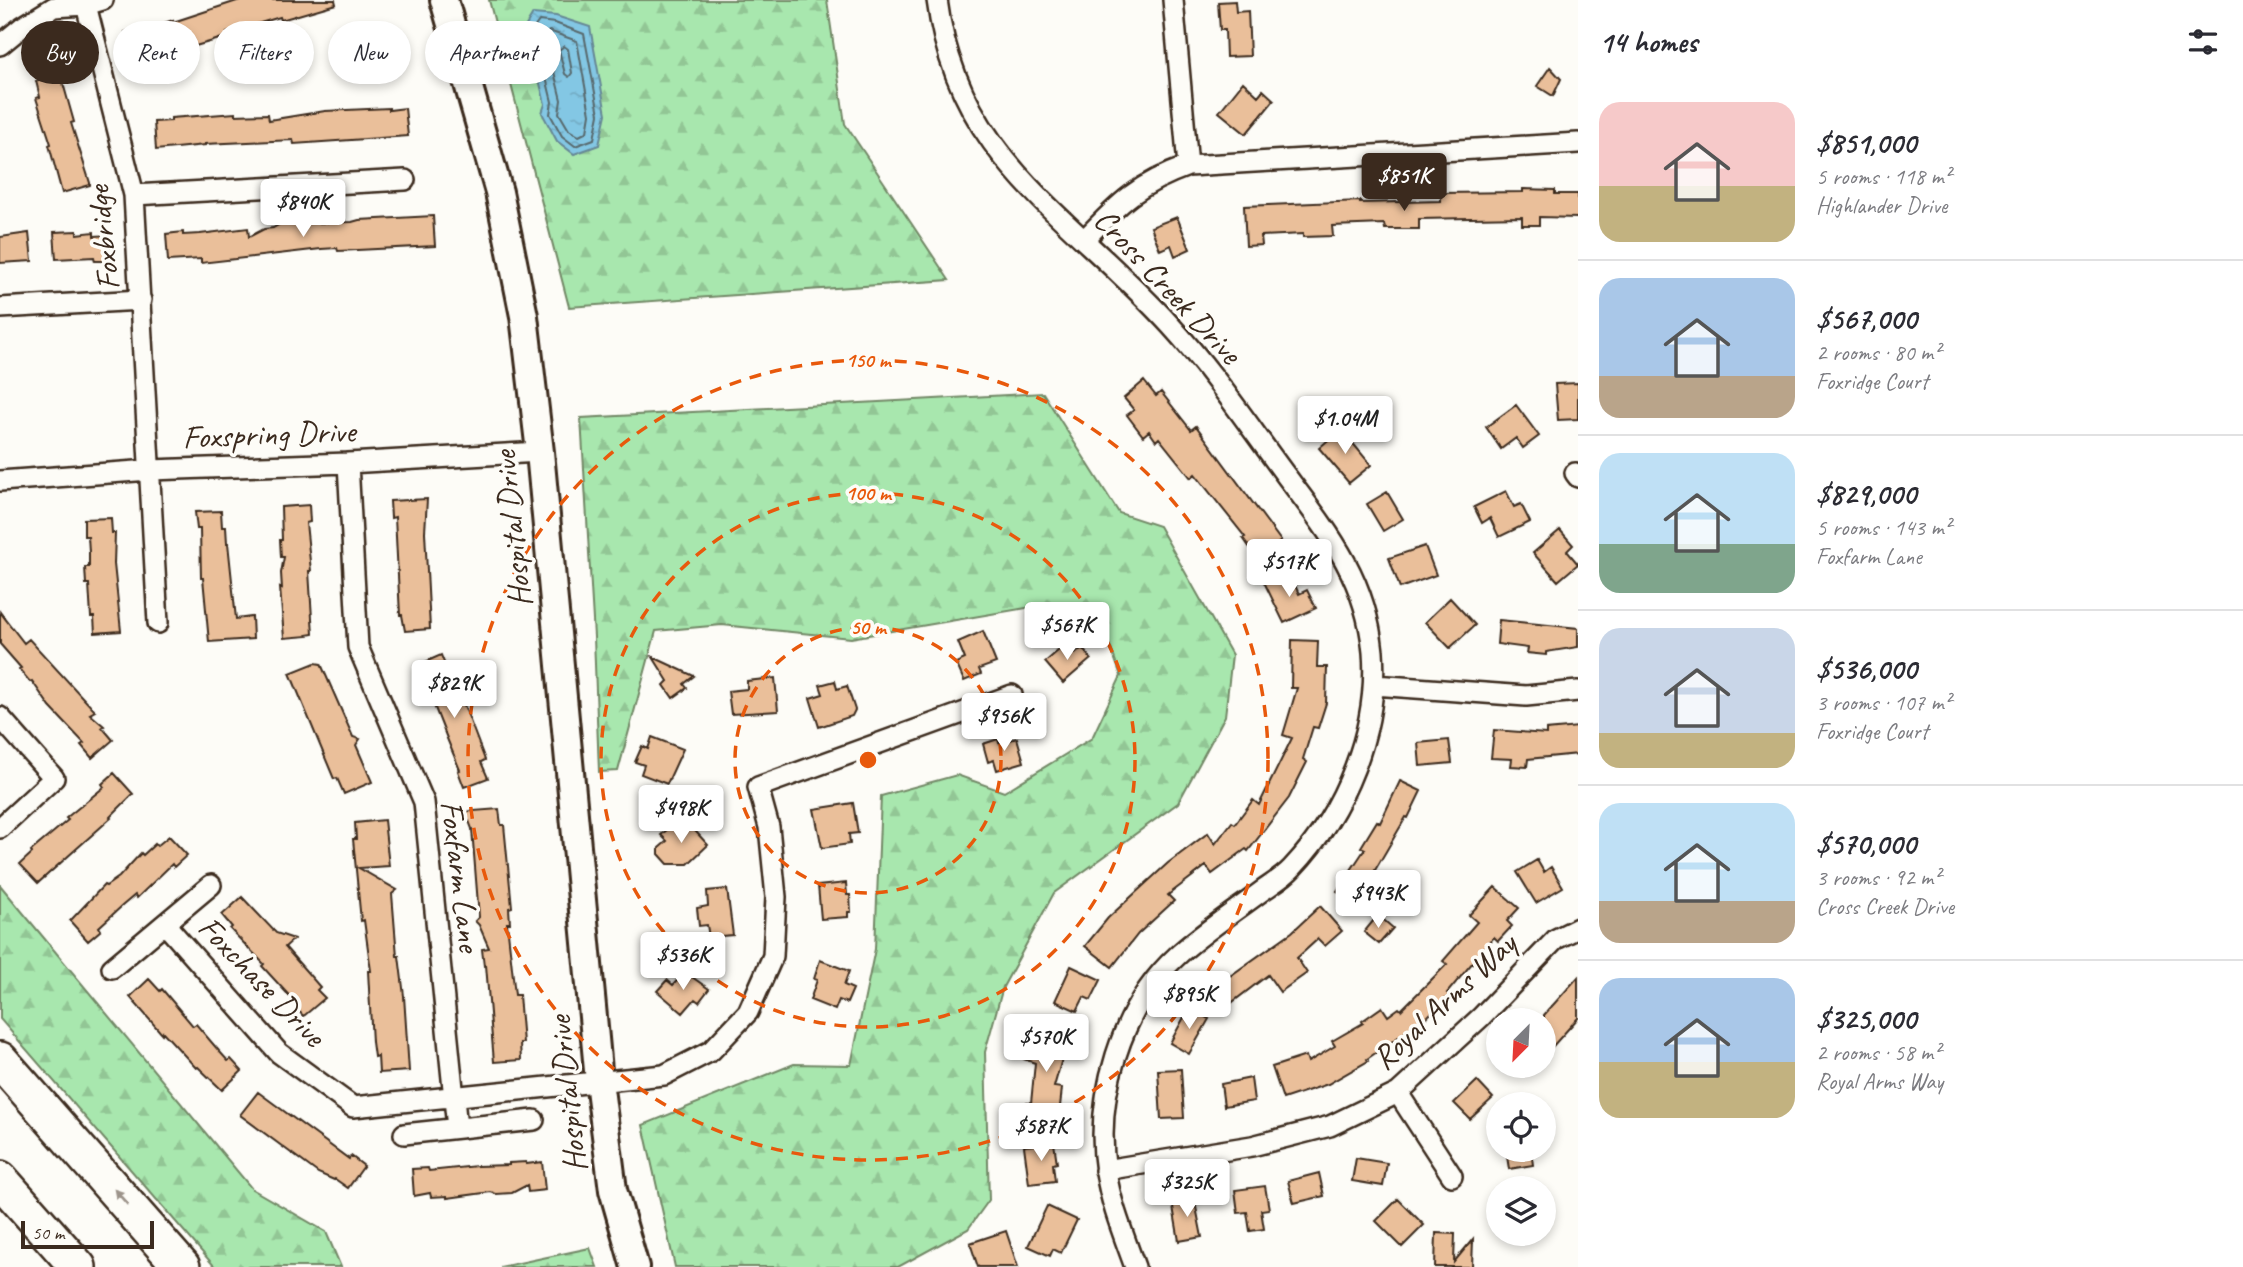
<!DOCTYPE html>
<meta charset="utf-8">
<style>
:root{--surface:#fff;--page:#f7f7f7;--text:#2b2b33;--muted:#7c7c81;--line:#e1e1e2;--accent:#3b2a1e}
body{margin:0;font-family:Caveat,sans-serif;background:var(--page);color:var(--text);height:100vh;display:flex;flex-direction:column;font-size:26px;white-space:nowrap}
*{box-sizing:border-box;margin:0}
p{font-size:23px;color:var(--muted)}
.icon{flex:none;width:38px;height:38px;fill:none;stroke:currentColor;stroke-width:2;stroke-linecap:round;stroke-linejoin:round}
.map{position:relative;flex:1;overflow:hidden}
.panel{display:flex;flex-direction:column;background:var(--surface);width:665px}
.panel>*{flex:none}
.banner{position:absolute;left:21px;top:21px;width:665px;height:63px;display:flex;gap:14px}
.needle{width:46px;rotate:204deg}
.controls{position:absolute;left:1486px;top:1008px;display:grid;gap:14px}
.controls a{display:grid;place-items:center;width:70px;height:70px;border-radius:50%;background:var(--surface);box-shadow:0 4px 10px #0003;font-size:35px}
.scale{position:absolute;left:21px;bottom:18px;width:133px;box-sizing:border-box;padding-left:7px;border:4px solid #3b2a1e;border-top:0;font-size:19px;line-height:24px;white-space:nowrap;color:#3b2a1e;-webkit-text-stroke:5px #fdfcf7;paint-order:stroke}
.price{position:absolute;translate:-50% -60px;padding:0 16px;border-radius:7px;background:#fff;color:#222;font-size:23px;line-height:46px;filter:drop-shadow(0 2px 4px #0008)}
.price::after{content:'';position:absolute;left:50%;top:42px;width:21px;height:16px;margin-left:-10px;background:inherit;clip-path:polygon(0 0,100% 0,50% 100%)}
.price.on{background:var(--accent);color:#fff}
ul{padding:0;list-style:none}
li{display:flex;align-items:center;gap:21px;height:175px;padding:0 21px}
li+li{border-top:2px solid var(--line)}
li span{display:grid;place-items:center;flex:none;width:196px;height:140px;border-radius:21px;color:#555}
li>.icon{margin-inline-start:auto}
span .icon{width:84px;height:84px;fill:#fffc;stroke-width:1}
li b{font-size:30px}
h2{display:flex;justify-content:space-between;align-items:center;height:84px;padding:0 21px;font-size:30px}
.chip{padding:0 24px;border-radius:32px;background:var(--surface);box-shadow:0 4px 10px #0003;font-size:24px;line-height:63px}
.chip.on{background:var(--accent);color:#fff}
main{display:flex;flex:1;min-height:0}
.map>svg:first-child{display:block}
</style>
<main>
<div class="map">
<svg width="1578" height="1267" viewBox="0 0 1578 1267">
<defs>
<pattern id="forest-firs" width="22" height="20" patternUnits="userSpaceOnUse" patternTransform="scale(1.75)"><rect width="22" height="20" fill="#a8e7ae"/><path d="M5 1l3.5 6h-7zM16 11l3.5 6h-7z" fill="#92c695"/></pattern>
<pattern id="water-ripples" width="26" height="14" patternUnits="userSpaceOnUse" patternTransform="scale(1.75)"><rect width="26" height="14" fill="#83c7e4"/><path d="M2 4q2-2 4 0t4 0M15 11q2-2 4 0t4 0" fill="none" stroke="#72abc3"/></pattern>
</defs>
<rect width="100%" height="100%" fill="#fdfcf7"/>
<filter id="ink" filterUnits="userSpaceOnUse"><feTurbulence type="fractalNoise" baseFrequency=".0143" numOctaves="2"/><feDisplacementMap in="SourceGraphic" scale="14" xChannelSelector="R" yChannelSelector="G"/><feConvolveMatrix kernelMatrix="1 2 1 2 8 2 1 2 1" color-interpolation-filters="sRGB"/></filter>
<g filter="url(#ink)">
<path fill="url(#forest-firs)" stroke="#728866" stroke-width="2" d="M489,0H827L845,124L949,280L569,307Z
M1043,393L1119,513L1159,526L1232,655L1225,716L1178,803L1054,893L1003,987L985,1052L989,1200L968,1229L898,1267H675L643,1125L794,1064L851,1065L875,949L881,796L957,775L1004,792L1092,738L1121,676L1102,624L1032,607L851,638L722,625L656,631L618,771L599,772L594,637L581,418Z
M0,885L252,1189L326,1232L341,1267H215L0,1019Z
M590,1248L597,1267H500Z"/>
<path fill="url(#water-ripples)" stroke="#668895" stroke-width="2" d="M533,14L556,16L590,27L606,114L599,145L574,154L557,141L542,113L545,104L526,26Z"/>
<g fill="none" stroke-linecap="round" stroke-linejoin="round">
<path stroke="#58696d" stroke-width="2" d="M539,21L555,23L584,34L599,114L594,139L575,146L562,136L550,114L552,102L534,28Z
M549,31L577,41L590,114L587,132L579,136L569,130L559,113L561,100L545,35Z
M564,46L568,49L572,73L569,77L565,74L559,50Z"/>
</g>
<path fill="#eabf9a" stroke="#3b2a1e" stroke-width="2" d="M240,0H335L336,4L281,20L280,17L227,33L228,36L213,41L181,50L180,48L133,62L125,32L141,28L142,31L173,20V22Z
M1235,1L1236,12L1248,11L1250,56L1226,57L1225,30H1220L1218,2Z
M60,58L64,75L61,76L74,122L71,123L90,183V185L62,193L49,145L51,144L36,98L40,97L36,81L39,80L35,64Z
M1550,67L1561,79L1553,96L1537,86Z
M1243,82L1258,96L1263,90L1274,100L1246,134L1219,112Z
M389,108V110L405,108L408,136L294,144L293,140L205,144V145L156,150L154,122L171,121V118L235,113V115L268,114L269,120L325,111Z
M1523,189L1555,190V194H1578V218L1539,217V225H1522V217L1419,219V229H1385L1384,224L1332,226L1333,236L1303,237V234L1261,236L1262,245L1246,246L1244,206L1360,201V203L1441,201V193L1523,192Z
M433,216L435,246L338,251L337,248L321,249L201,263V259L168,261L166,234L183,232V235L200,234L248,228L249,237L264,229L273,228L280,224L352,222L359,220Z
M1177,217L1190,249L1175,256L1171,245L1160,250L1151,227Z
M77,231V234L94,232V236L110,235L112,261H95L94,257L56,259L54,232Z
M29,233L32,261L0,263V237Z
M1144,381L1156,396L1161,392L1191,430L1196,426L1281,541L1276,545L1280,550L1265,560L1259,551L1254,554L1243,538L1245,537L1195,474L1191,478L1159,438L1156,441L1149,431L1143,436L1127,415L1134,410L1124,398Z
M1578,383V419L1558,420L1555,384Z
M1516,405L1539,436L1523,448L1516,438L1501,449L1486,427Z
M1341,429L1371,465L1349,483L1319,448Z
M1506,491L1514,507L1521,504L1530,522L1499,537L1490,518L1482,523L1474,507Z
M1387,492L1403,519L1383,531L1367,504Z
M427,499L425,532L430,629L405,631L402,615H400L395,517L391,518L390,501Z
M309,505L310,522L306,523L311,571H309L313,634L307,635L308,636L284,638L280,588L282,589L281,573L284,557H281L280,540H282L281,507Z
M221,511L222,527H226L227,543H228L236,619L252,617L253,639L209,642L203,578H201L200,529H197L195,512Z
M111,518L112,533H115L114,564L121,631L95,633L94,617H91L89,584H86L85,567H89V552L88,536H84V519Z
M1560,530L1573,545L1567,551L1578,564L1558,581L1533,553Z
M1425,546L1436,575L1400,588L1389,558Z
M1281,574L1285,582L1292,579L1299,594L1307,590L1316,608L1284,623L1264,582Z
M1450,598L1475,625L1450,648L1425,622Z
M0,612L24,643L29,639L95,711L90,714L104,726L102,727L113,740L92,758L81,745L84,743L50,707L32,681L30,682L19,669L21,668L0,644Z
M1499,620L1578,628V647L1546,652V655L1527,653L1528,648L1497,644Z
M983,631L996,663L979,669L981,674L964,681L956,663L965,659L958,642Z
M1292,640L1318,641L1317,667H1327L1326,703L1318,728L1313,727L1303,759L1307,762L1289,798L1248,851L1246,849L1212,874L1206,866L1168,895L1174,901L1138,934L1112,967L1085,946L1108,918L1168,863L1208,833L1215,844L1232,822L1235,824L1253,800L1259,805L1292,738L1283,735L1297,688H1291Z
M1066,644L1075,654L1082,648L1091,659L1063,683L1045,662Z
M441,655L453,685L456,684L485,760L481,762L488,778L464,787L458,771L460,770L448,741L424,680L422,681L416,666Z
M653,657L694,676L684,684L687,688L673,698L664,685L668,681Z
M315,663L321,664L353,737L360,739L356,745L372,782L344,794L337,778L334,779L290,673Z
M775,678L778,711L731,714L728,691L747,689V681Z
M835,681L837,689L847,686L855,710L852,716L819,727L810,698L823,694L820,685Z
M1578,727V754L1528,759L1527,767L1511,766L1512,759L1491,758L1494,730L1546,734V730Z
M652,737L683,749L667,784L641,774L644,765L635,762L642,746L648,749Z
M1017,738L1024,762L997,770L994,760L988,762L983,744L998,739L999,743Z
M1449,740L1452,763L1420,766L1418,743Z
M114,773L133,794L110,817L111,818L38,883L20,864L32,853L31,851L68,820L66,818L104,787L102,784Z
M1400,781L1421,791L1408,818L1406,817L1371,877L1374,880L1367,890L1374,894L1364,909L1337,891L1365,849L1361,847L1377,821L1380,823Z
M853,803L858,833L849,834L850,844L822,848L814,809Z
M499,809L501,825H504L512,907L509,908L510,923H507L515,995H519L523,1043H520L521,1060L494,1062L486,965L484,966L482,949L489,948L479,925L475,921L479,917L472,829L469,821L460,812Z
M384,820L389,866L359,868L397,890L392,894L397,956H399L404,996L409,1071L379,1073L378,1056L374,1057L372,1042L368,971H371L364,920L361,921L353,839H356L355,823Z
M677,821L683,828L688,823L708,845L688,864H668L659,854V848L667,841L661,835Z
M169,836L187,855L174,867L172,864L137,898L135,895L122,906L99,927L101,930L88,941L70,921L104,885L106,886L119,877L141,853L143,855L155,844L157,846Z
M1537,860L1544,872L1551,867L1563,887L1536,903L1517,872Z
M846,883L847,895H850L851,912H848V917L821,919L818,886Z
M1495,887L1519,908L1507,921L1512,926L1498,941L1494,937L1447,993L1450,995L1427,1017L1367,1059L1368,1061L1328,1084L1283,1099L1272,1067L1306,1056L1308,1062L1335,1046L1332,1041L1363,1023L1362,1021L1382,1007L1388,1016L1399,1008L1401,1010L1447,964L1443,961L1477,922L1469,915Z
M727,889L733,935L709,937L707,925L699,926L697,908L708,906L707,891Z
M242,897L276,933L294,939L285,947L320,987L317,990L325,998L305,1015L303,1016L293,1004L295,1002L262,966L264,964L230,929L232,927L222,915Z
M1320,906L1342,931L1325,946L1318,939L1297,958L1307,973L1280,992L1268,975L1230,1004L1216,986L1292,932Z
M1378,915L1393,928L1379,944L1364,932Z
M820,960L849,971L844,985L853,989L847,1003L839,1000L835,1010L810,1000L817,980L814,979Z
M1071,966L1101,980L1091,1000L1084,997L1077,1011L1055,1001Z
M685,972L709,989L699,1002L695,999L683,1013L657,991L667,980L673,985Z
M1578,977V1018L1544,1056V1015Z
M149,979L160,991L162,989L193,1026L196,1024L219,1051L228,1061L231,1059L242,1071L222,1090L198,1067L196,1068L163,1032L162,1034L130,997Z
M1189,1008L1209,1019L1189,1054L1170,1043Z
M1033,1025L1076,1036L1071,1054L1064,1052L1054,1087L1062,1088L1058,1125L1023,1121L1025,1103H1031L1035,1063L1024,1059Z
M1181,1069L1184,1118L1161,1119L1158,1070Z
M1251,1078L1254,1101L1224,1106L1221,1084Z
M1477,1081L1493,1098L1470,1119L1454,1103Z
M258,1092L349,1159L351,1156L364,1166L348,1188L335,1179L334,1180L318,1173L240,1115Z
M1054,1143L1057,1163L1053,1164L1055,1181L1029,1184L1024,1146Z
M1506,1150H1531L1533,1165L1509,1169Z
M1356,1158L1387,1163L1383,1186L1352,1181Z
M526,1162V1164L542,1162L545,1190L528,1192L527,1185L512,1193L496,1194L491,1192L447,1198V1196L431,1197L430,1193L414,1196L412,1169L428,1168L429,1171L477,1166L509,1165V1163Z
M1319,1173L1324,1196L1294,1203L1288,1181Z
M1265,1186L1269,1209L1261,1210L1264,1229L1250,1231L1247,1212L1238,1213L1235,1190Z
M1194,1197L1202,1237L1179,1241L1172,1201Z
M1398,1199L1424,1225L1402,1247L1376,1221Z
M1047,1206L1077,1220L1061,1253L1053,1249L1050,1256L1028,1246Z
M1006,1231L1018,1267H978L970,1243Z
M1436,1233L1455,1234L1454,1262L1473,1239L1472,1267H1435Z"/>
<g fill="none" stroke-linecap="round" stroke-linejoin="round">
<g stroke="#3b2a1e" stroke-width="24">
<path id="street" d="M937,0C957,160 1073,217 1171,326C1214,373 1249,426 1287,477C1330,534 1366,579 1373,652C1379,729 1345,812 1292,868C1284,877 1272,884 1262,891C1234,912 1203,932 1177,956C1121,1007 1094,1098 1106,1172C1111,1205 1124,1236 1135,1267
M1173,0L1188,166
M86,5L134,195L158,623
M0,45L22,27L54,7L86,5L103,0
M134,195L405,180
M1084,240C1120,202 1138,184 1188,166L1578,143
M0,308L141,300
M348,463L358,647L424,802L457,1128
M1575,473L1578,477
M0,481L150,470L348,463L540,452
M1374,685L1526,696L1578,691
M0,717L54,778L0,828
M165,924L279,1053L353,1107L664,1075L711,1051L748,1012L773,956L776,897L769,827L758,787L1012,695
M112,968L211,885
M1398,1093L1452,1176
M404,1134L534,1120
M1105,1170L1252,1146L1330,1126L1398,1093L1481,1017L1556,939L1578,928"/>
</g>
<g stroke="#3b2a1e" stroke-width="32">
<path id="secondary" d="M444,0L499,192L524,316L540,452L599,1081L613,1190L635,1267"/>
</g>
<g stroke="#3b2a1e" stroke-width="40">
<path id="highway" d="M0,1060L182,1267
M0,1179L78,1267"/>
</g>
<use href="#street" stroke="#fdfcf7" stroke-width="19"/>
<use href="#secondary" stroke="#fdfcf7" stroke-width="26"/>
<use href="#highway" stroke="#fdfcf7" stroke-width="35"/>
</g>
<defs><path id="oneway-solid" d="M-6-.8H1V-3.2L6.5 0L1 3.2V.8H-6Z" transform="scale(1.75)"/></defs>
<use fill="#9c938a" href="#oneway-solid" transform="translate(121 1197) rotate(-131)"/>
</g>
<g fill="none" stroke="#e8590c" stroke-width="3.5" stroke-dasharray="12 9">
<circle cx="868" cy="760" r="133"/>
<circle cx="868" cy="760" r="267"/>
<circle cx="868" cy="760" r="400"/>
</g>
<g text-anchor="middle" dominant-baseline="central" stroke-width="7" stroke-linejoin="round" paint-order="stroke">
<g font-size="33" fill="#3b2a1e" stroke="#fdfcf7">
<text transform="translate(103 238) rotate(-96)">Foxbridge</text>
<text transform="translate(1168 286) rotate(47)">Cross Creek Drive</text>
<text transform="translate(269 434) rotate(-2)">Foxspring Drive</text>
<text transform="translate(512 529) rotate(-96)">Hospital Drive</text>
<text transform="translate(461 876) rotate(83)">Foxfarm Lane</text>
<text transform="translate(262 981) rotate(46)">Foxchase Drive</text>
<text transform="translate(1444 1001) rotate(-43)">Royal Arms Way</text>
<text transform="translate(567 1094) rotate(-96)">Hospital Drive</text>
</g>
</g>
<circle cx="868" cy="760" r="10" fill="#e8590c" stroke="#fdfcf7" stroke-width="3.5"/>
<g font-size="21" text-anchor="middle" font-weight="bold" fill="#e8590c" stroke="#fdfcf7" stroke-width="7" stroke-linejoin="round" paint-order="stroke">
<text x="868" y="367">150 m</text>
<text x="868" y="500">100 m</text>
<text x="868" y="634">50 m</text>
</g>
</svg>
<div class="controls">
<a><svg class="needle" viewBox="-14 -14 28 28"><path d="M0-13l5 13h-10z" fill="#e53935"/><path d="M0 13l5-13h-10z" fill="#7c7c81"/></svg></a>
<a><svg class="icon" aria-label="locate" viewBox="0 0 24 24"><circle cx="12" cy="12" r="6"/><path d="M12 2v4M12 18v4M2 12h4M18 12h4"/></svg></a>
<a><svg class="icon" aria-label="layers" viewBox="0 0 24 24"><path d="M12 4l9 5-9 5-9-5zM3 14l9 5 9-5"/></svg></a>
</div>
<div class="scale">50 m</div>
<b class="price on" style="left:1404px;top:213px">$851K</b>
<b class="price" style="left:303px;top:239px">$840K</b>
<b class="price" style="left:1345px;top:456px">$1.04M</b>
<b class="price" style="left:1289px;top:599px">$517K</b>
<b class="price" style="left:1067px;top:662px">$567K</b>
<b class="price" style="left:454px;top:720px">$829K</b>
<b class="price" style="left:1004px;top:753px">$956K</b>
<b class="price" style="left:681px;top:845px">$498K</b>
<b class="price" style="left:1378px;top:930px">$943K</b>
<b class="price" style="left:683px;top:992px">$536K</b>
<b class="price" style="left:1189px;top:1031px">$895K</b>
<b class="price" style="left:1046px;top:1074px">$570K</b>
<b class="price" style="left:1041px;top:1163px">$587K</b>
<b class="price" style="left:1187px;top:1219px">$325K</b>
<div class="banner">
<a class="chip on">Buy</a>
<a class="chip">Rent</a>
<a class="chip">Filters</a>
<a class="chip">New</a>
<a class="chip">Apartment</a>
</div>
</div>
<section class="panel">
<h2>14 homes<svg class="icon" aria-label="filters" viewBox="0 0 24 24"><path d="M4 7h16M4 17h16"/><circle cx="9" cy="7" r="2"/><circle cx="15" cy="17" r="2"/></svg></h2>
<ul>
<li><span style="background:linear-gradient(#f6c9c9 60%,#c2b280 0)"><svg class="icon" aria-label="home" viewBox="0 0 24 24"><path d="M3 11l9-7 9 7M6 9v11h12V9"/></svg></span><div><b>$851,000</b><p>5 rooms · 118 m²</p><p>Highlander Drive</p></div></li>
<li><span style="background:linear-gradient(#a9c7e8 70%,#b9a48a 0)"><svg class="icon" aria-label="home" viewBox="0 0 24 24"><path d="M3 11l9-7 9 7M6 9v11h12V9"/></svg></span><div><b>$567,000</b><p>2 rooms · 80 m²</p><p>Foxridge Court</p></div></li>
<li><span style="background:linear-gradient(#bfe0f5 65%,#7fa58c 0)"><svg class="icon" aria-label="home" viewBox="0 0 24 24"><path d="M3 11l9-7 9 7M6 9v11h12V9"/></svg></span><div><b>$829,000</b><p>5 rooms · 143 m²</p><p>Foxfarm Lane</p></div></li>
<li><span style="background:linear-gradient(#c9d6e8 75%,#c2b280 0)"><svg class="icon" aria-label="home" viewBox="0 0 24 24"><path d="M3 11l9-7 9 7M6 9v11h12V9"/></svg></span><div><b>$536,000</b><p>3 rooms · 107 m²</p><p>Foxridge Court</p></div></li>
<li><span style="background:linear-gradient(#bfe0f5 70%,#b9a48a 0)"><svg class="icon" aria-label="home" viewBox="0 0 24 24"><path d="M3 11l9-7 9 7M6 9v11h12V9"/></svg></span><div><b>$570,000</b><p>3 rooms · 92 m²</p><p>Cross Creek Drive</p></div></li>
<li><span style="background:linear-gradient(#a9c7e8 60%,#c2b280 0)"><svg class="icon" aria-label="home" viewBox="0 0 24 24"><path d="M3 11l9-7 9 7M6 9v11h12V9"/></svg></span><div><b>$325,000</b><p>2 rooms · 58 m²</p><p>Royal Arms Way</p></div></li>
</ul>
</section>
</main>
